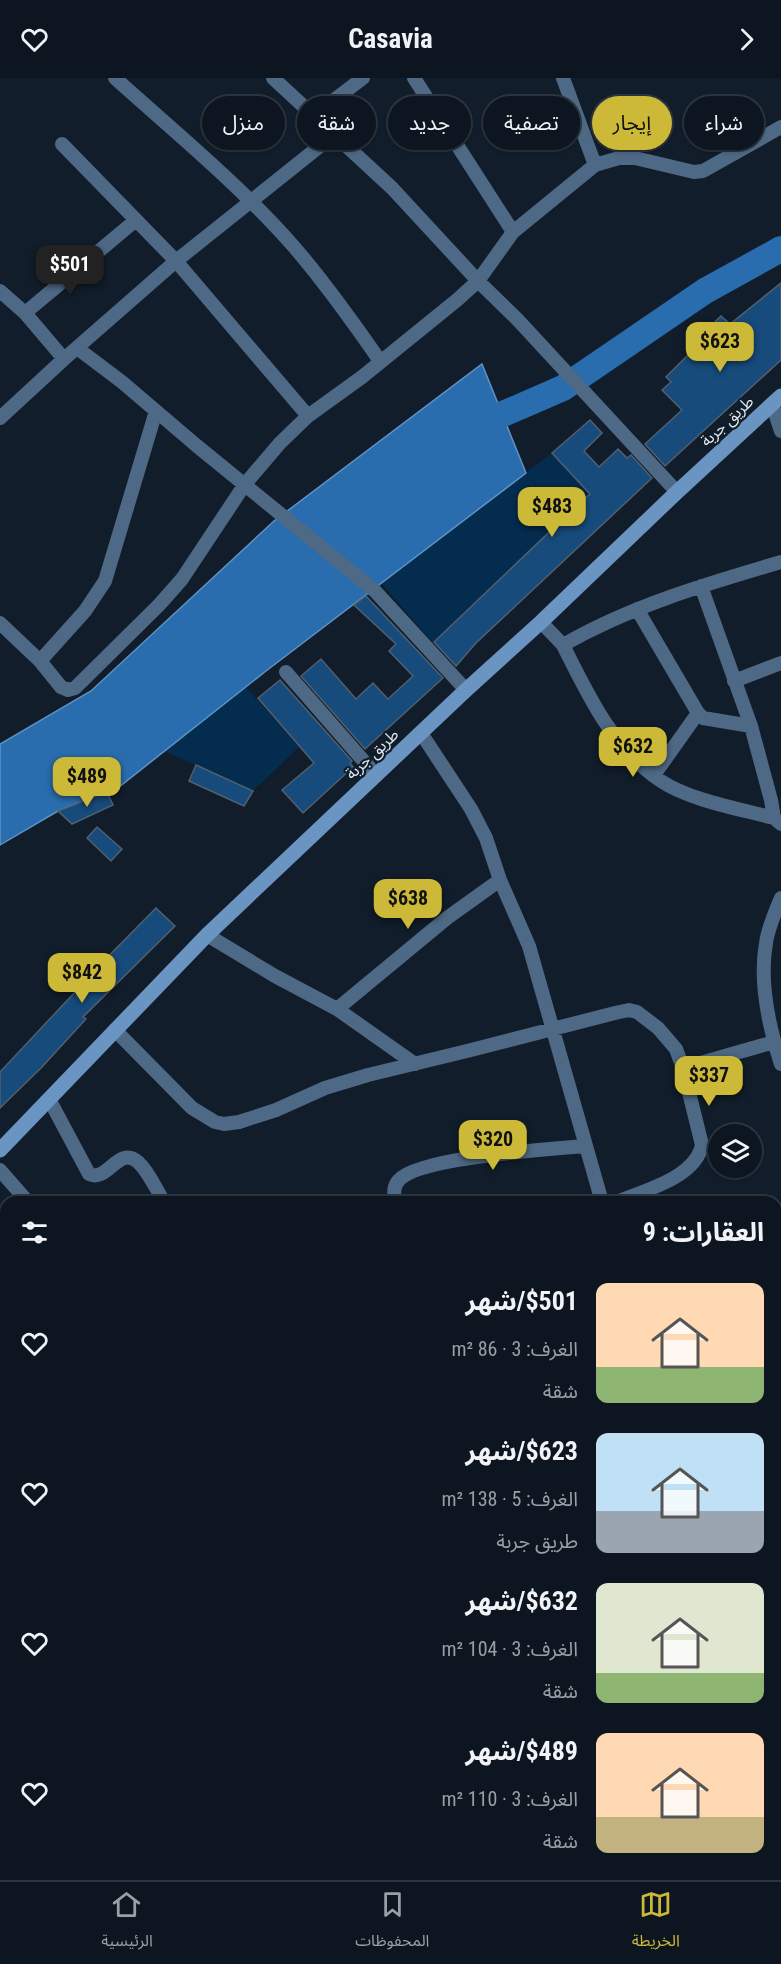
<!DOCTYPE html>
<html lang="ar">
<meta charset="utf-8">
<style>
:root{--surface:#0d1620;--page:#1b232d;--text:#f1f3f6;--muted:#9a9fa5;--line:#2d353e;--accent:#ccb938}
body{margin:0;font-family:"Roboto Condensed","Noto Sans Arabic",sans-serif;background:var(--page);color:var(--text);direction:rtl;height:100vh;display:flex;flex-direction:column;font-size:22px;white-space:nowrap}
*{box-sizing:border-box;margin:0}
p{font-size:20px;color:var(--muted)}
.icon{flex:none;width:33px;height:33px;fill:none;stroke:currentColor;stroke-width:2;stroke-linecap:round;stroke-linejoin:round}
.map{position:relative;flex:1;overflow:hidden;direction:ltr}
.sheet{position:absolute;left:0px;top:1118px;width:782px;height:686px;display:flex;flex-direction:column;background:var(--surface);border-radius:18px 18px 0 0;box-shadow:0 2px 4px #0004,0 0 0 2px var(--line);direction:rtl}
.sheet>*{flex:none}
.top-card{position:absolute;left:18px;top:18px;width:746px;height:54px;direction:rtl;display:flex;gap:12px}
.buttons{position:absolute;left:708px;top:1046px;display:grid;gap:12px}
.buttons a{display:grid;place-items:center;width:54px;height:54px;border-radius:50%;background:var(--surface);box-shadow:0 2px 4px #0004,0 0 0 2px var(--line);font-size:30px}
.price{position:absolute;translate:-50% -51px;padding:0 14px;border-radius:12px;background:var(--accent);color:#111;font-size:20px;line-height:39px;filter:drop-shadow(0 2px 3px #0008)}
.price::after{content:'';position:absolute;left:50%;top:36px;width:18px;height:14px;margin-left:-9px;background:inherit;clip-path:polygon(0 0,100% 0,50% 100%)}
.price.on{background:#222;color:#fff}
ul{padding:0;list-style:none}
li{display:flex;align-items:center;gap:18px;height:150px;padding:0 18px}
li span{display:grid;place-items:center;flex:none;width:168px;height:120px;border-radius:12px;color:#555}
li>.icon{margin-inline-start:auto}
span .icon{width:72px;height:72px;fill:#fffc;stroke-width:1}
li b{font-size:26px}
h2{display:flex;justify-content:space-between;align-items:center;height:72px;padding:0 18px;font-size:26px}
.tag{padding:0 21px;border-radius:27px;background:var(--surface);box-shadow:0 2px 4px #0004,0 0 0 2px var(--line);font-size:21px;line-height:54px}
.tag.on{background:var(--accent);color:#111}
header{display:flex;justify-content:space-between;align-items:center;height:78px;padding:0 18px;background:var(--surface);font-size:27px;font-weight:700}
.tabs{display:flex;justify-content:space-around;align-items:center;height:84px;border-top:2px solid var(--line);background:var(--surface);font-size:16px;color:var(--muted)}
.tabs a{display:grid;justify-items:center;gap:3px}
.tabs .on{color:var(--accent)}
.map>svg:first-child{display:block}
</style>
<header><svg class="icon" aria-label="forward" viewBox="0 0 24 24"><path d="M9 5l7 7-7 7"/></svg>Casavia<svg class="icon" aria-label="heart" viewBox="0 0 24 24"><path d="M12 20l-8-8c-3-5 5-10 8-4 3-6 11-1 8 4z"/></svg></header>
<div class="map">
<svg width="781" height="1802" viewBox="0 0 781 1802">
<rect width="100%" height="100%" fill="#111d2a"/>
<path fill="#042c4f" d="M552,375L591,415L433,565L381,505Z
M246,609L299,669L253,713L164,673Z
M6,1658V1797H140V1802H0V1660Z"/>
<path fill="#296dae" stroke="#6092c3" stroke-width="1.5" d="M482,286L526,395L266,593L119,709L58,733L0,767V666L91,613L274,443Z"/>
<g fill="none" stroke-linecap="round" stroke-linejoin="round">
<path stroke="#296dae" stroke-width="26" d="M473,354L496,339L563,310L705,213L781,171"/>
</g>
<path fill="#174b7c" stroke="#515f6e" stroke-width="1.5" d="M781,205V282L665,388L645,366L682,332L662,312L671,304L666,299L702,263L699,260L721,238L730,246Z
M590,342L602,355L584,373L599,389L618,371L627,380L631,377L652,400L476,565L456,588L434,564L565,439L564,438L590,416L552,375Z
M366,518L443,600L365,671L301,598L321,581L356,621L373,605L388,621L413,598L389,573L396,566L354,527Z
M280,602L352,683L350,685L353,689L303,735L282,712L314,685L258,620Z
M196,687L253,713L244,728L189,703Z
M107,714L113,727L72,746L58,733Z
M97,749L122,771L111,783L87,760Z
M156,830L175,848L83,939L86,941L42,989L0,1030V994L76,913L75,912Z"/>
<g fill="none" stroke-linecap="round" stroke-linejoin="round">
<path stroke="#4e6985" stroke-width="14" d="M115,0C176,55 241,108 295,170C326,206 353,244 380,283
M273,0L392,110L478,203L517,241L677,414
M414,0L513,154
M563,0L595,87
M313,38L363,0
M62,66L176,183L308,338
M0,213L25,235L136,142
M25,235L64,281
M77,270L122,304L197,368L375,513L466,612
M772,326L781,353
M0,340L64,281L176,183L335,56
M701,508L751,648L771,722L774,740
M637,531L698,635L703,640L751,648
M541,544L563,567C631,528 706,506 781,484
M0,545L40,583L61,609L68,612L75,610L159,527L182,501L245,406L280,365L308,338L362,299L457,222L478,203L513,154L595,87L619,80H635L694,94L703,93L781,49
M563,567C588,617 613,671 661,703C689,722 740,731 774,740L781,746
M40,583L85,533L105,503L156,333
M286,594L376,697
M734,603L781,585
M421,655L471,731L486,760L500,802L529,868L602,1124
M654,697L698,635
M781,820C775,834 768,850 766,865C759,904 769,949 781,986
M207,857L275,898L337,931L415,986
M337,931L447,840L500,802
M115,952L192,1030L215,1044L224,1046L239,1044L276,1032L325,1010L368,997L467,973L615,935L629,932L637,934L658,950L676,971L683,990L702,1067C695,1100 645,1112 617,1124
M683,990L774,964
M49,1021L89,1096C108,1105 118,1067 138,1084C149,1094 156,1111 164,1124
M0,1092L28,1124
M395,1124C394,1115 393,1108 399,1102C419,1079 551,1071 586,1068
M776,1309L781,1308
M776,1446L781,1445
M0,1479L6,1478
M0,1535L6,1534
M0,1596L6,1595
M776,1648L780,1673
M192,1797V1802
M304,1797L305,1802
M363,1802L364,1797"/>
<path stroke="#6a95c3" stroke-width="15" d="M0,1072L207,857L466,612L541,544L677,414L781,318
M776,1221L781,1220
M0,1366L6,1365"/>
</g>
<g text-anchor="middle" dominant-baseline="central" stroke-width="4.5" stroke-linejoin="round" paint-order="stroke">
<g font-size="16" fill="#e2eaf3" stroke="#111d2a">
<text transform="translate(727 343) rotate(-43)">طريق جربة</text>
<text transform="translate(372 676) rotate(-43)">طريق جربة</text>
</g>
</g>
</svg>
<div class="buttons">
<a><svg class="icon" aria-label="layers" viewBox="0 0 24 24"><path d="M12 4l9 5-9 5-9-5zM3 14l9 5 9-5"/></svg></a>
</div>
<b class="price on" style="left:70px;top:218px">$501</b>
<b class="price" style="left:720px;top:295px">$623</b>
<b class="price" style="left:552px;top:460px">$483</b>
<b class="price" style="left:633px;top:700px">$632</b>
<b class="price" style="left:87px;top:730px">$489</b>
<b class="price" style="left:408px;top:852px">$638</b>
<b class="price" style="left:82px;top:926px">$842</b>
<b class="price" style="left:709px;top:1029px">$337</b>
<b class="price" style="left:493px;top:1093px">$320</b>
<div class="top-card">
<a class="tag">شراء</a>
<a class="tag on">إيجار</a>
<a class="tag">تصفية</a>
<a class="tag">جديد</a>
<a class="tag">شقة</a>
<a class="tag">منزل</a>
</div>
<section class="sheet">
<h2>العقارات: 9<svg class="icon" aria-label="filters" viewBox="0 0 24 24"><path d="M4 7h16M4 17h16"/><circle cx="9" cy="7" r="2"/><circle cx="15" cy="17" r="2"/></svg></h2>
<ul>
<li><span style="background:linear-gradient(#ffd9b3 70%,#8fb573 0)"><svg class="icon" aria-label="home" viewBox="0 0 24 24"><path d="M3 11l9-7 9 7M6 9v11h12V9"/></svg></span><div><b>$501/شهر</b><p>الغرف: 3 · 86 m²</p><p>شقة</p></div><svg class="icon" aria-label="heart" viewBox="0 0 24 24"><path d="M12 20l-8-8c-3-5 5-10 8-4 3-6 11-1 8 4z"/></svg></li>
<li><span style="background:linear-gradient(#bfe0f5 65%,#9aa5b1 0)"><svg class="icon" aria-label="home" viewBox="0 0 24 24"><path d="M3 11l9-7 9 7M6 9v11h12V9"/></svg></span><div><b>$623/شهر</b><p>الغرف: 5 · 138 m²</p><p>طريق جربة</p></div><svg class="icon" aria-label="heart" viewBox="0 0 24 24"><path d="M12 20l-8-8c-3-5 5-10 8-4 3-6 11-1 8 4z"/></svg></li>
<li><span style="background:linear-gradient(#dfe7d0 75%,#8fb573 0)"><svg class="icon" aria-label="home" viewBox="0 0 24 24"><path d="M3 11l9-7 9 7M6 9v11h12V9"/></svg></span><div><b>$632/شهر</b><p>الغرف: 3 · 104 m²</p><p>شقة</p></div><svg class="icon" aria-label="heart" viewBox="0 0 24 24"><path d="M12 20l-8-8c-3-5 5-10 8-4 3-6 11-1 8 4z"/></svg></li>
<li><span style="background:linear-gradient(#ffd9b3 70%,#c2b280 0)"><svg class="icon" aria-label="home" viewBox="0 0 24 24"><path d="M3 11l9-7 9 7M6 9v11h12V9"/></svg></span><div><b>$489/شهر</b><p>الغرف: 3 · 110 m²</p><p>شقة</p></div><svg class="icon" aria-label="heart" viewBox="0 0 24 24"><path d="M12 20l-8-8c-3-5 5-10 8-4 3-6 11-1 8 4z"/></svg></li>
</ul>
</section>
</div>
<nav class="tabs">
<a class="on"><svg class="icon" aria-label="map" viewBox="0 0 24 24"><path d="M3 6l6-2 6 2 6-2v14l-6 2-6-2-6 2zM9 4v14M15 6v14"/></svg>الخريطة</a>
<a><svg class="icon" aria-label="saved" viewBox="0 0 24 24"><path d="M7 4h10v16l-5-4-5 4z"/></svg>المحفوظات</a>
<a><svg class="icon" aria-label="home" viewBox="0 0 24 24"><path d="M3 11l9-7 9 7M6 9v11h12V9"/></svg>الرئيسية</a>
</nav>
